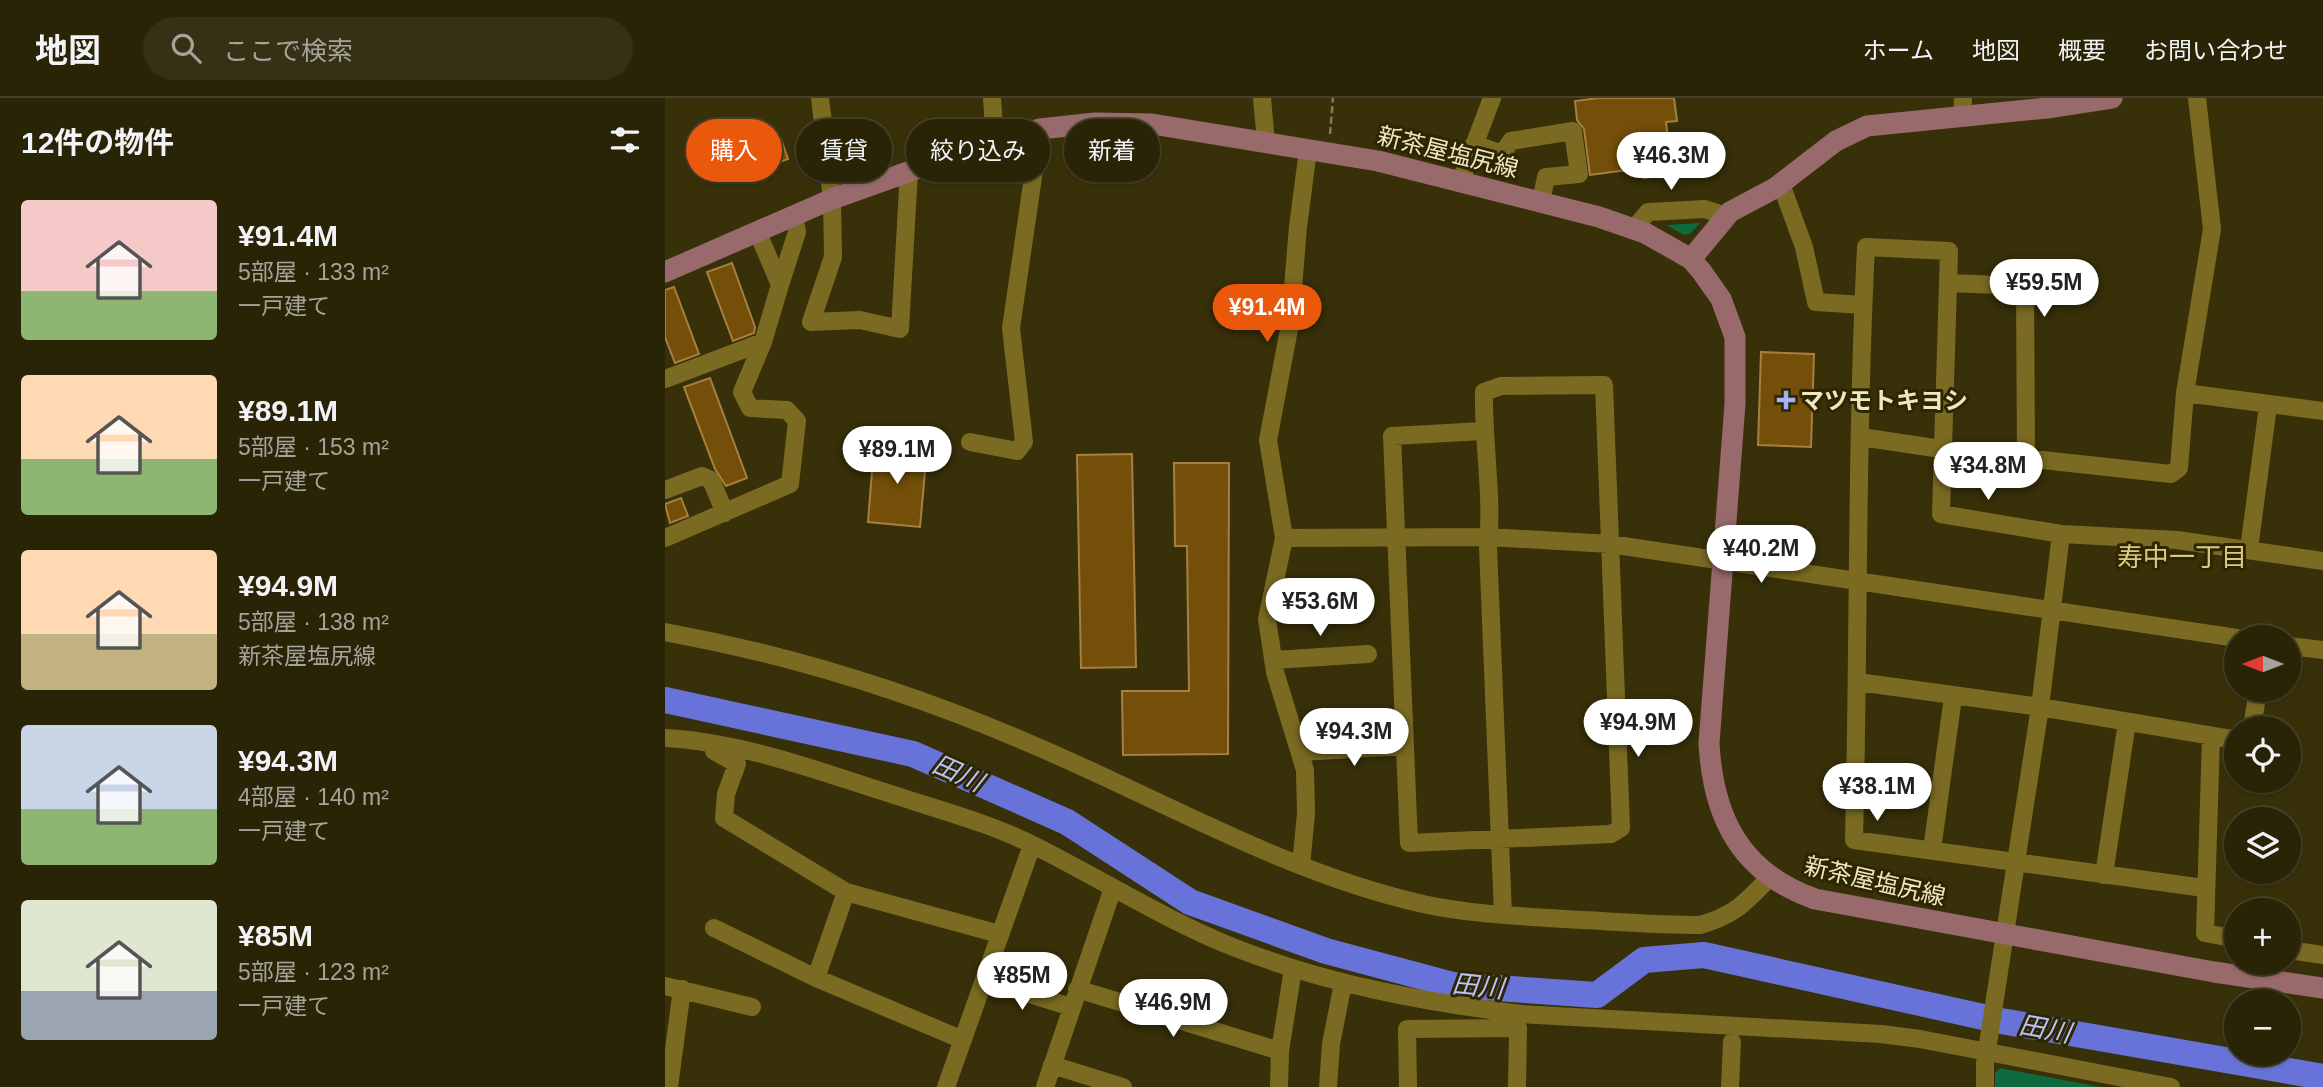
<!DOCTYPE html>
<html lang="ja">
<meta charset="utf-8">
<style>
:root{--surface:#2a2407;--page:#363015;--text:#f1f3f6;--muted:#a5a49b;--line:#464128;--accent:#ea580c}
body{margin:0;font-family:Helvetica,"Noto Sans JP",sans-serif;background:var(--page);color:var(--text);height:100vh;display:flex;flex-direction:column;font-size:26px;white-space:nowrap}
*{box-sizing:border-box;margin:0}
p{font-size:23px;color:var(--muted)}
.icon{flex:none;width:38px;height:38px;fill:none;stroke:currentColor;stroke-width:2;stroke-linecap:round;stroke-linejoin:round}
.map{position:relative;flex:1;overflow:hidden}
.panel{display:flex;flex-direction:column;background:var(--surface);width:665px}
.panel>*{flex:none}
.guide{position:absolute;left:21px;top:21px;width:665px;height:63px;display:flex;gap:14px}
.needle{width:46px;rotate:270deg}
.fabs{position:absolute;left:1559px;top:527px;display:grid;gap:14px}
.fabs a{display:grid;place-items:center;width:77px;height:77px;border-radius:50%;background:var(--surface);box-shadow:0 2px 5px #0004,0 0 0 2px var(--line);font-size:35px}
.price{position:absolute;translate:-50% -60px;padding:0 16px;border-radius:24px;background:#fff;color:#222;font-size:23px;line-height:46px;filter:drop-shadow(0 2px 4px #0008)}
.price::after{content:'';position:absolute;left:50%;top:42px;width:21px;height:16px;margin-left:-10px;background:inherit;clip-path:polygon(0 0,100% 0,50% 100%)}
.price.on{background:var(--accent);color:#fff}
ul{padding:0;list-style:none}
li{display:flex;align-items:center;gap:21px;height:175px;padding:0 21px}
li span{display:grid;place-items:center;flex:none;width:196px;height:140px;border-radius:7px;color:#555}
li>.icon{margin-inline-start:auto}
span .icon{width:84px;height:84px;fill:#fffc;stroke-width:1}
li b{font-size:30px}
h2{display:flex;justify-content:space-between;align-items:center;height:84px;padding:0 21px;font-size:30px}
.pill{padding:0 24px;border-radius:32px;background:var(--surface);box-shadow:0 2px 5px #0004,0 0 0 2px var(--line);font-size:24px;line-height:63px}
.pill.on{background:var(--accent);color:#fff}
header{display:flex;align-items:center;gap:42px;box-sizing:border-box;height:98px;padding:0 35px;background:var(--surface);border-bottom:2px solid var(--line)}
header strong{font-size:33px}
nav{display:flex;gap:38px;margin-inline-start:auto;font-size:24px}
.search{width:490px;height:63px;background:var(--page);display:flex;align-items:center;gap:18px;box-sizing:border-box;padding:0 24px;border-radius:38px;color:var(--muted);font-size:26px}
main{display:flex;flex:1;min-height:0}
.map>svg:first-child{display:block}
</style>
<header>
<strong>地図</strong>
<div class="search"><svg class="icon" aria-label="search" viewBox="0 0 24 24"><circle cx="10" cy="10" r="6"/><path d="M15 15l6 6"/></svg>ここで検索</div>
<nav><a>ホーム</a><a>地図</a><a>概要</a><a>お問い合わせ</a></nav>
</header>
<main>
<section class="panel">
<h2>12件の物件<svg class="icon" aria-label="filters" viewBox="0 0 24 24"><path d="M4 7h16M4 17h16"/><circle cx="9" cy="7" r="2"/><circle cx="15" cy="17" r="2"/></svg></h2>
<ul>
<li><span style="background:linear-gradient(#f6c9c9 65%,#8fb573 0)"><svg class="icon" aria-label="home" viewBox="0 0 24 24"><path d="M3 11l9-7 9 7M6 9v11h12V9"/></svg></span><div><b>¥91.4M</b><p>5部屋 · 133 m²</p><p>一戸建て</p></div></li>
<li><span style="background:linear-gradient(#ffd9b3 60%,#8fb573 0)"><svg class="icon" aria-label="home" viewBox="0 0 24 24"><path d="M3 11l9-7 9 7M6 9v11h12V9"/></svg></span><div><b>¥89.1M</b><p>5部屋 · 153 m²</p><p>一戸建て</p></div></li>
<li><span style="background:linear-gradient(#ffd9b3 60%,#c2b280 0)"><svg class="icon" aria-label="home" viewBox="0 0 24 24"><path d="M3 11l9-7 9 7M6 9v11h12V9"/></svg></span><div><b>¥94.9M</b><p>5部屋 · 138 m²</p><p>新茶屋塩尻線</p></div></li>
<li><span style="background:linear-gradient(#c9d6e8 60%,#8fb573 0)"><svg class="icon" aria-label="home" viewBox="0 0 24 24"><path d="M3 11l9-7 9 7M6 9v11h12V9"/></svg></span><div><b>¥94.3M</b><p>4部屋 · 140 m²</p><p>一戸建て</p></div></li>
<li><span style="background:linear-gradient(#dfe7d0 65%,#9aa5b1 0)"><svg class="icon" aria-label="home" viewBox="0 0 24 24"><path d="M3 11l9-7 9 7M6 9v11h12V9"/></svg></span><div><b>¥85M</b><p>5部屋 · 123 m²</p><p>一戸建て</p></div></li>
</ul>
</section>
<div class="map">
<svg width="1658" height="989" viewBox="0 0 1658 989">
<rect width="100%" height="100%" fill="#383009"/>
<path fill="#0d6b3f" d="M1035,125L1026,135L1019,137L1001,127Z
M1335,970L1435,989H1330V975Z"/>
<g fill="none" stroke-linecap="round" stroke-linejoin="round">
<path stroke="#6873d9" stroke-width="26" d="M0,602L248,656L402,724L525,804L661,853L788,887L932,897L979,862L1039,857L1336,923L1658,979"/>
</g>
<path fill="#744f09" stroke="#a77f42" stroke-width="2" d="M934,0H1009L1012,23L1001,24L1006,70L993,72V78L979,80L978,70L925,77L919,31L912,22L910,3Z
M116,41L123,61L84,76L76,57Z
M67,165L90,229L89,235L68,243L42,174Z
M9,189L34,256L10,265L0,239V192Z
M1096,254L1149,256L1146,349L1093,347Z
M45,280L82,380L61,388L50,371L19,289Z
M209,348L262,352L255,429L203,424Z
M467,356L471,569L416,570L412,357Z
M509,365H564L563,656L458,657L457,593H524L522,448H510Z
M16,400L23,418L5,425L0,406Z"/>
<g fill="none" stroke-linecap="round" stroke-linejoin="round">
<path stroke="#847c57" stroke-width="2.5" stroke-dasharray="7 3.5" stroke-linecap="butt" d="M665,36L668,0"/>
<path stroke="#7b6b22" stroke-width="18" d="M155,0L167,101L168,159L146,224L195,222L235,231L244,73
M327,0L330,43
M597,0L601,44
M1297,19L1298,0
M809,46L837,56L846,43L908,33L914,76L881,79L876,104
M796,82L827,0
M1116,86L1139,149L1151,204L1198,207
M969,131L983,114L1040,111L1061,118
M1283,185L1360,188L1361,360
M115,187L132,134L129,117
M0,281L98,244
M1520,295L1658,313
M818,333L727,338L744,745L946,736L956,730L939,287L836,288L819,294C818,345 828,398 823,449L838,817
M1196,339L1276,351L1506,376L1514,370L1520,295L1547,131L1532,0
M305,344L352,353L359,344L346,230L373,45L371,32
M0,392L37,378L46,382L60,415
M0,440L125,386L132,323L122,312L85,310L77,294L98,244L115,187L93,135
M619,440L824,439L945,446L1572,540
M1584,451L1603,308
M0,534C121,556 241,593 354,641C487,696 616,774 758,806C804,816 852,818 899,821C944,823 989,827 1035,827C1070,817 1080,805 1105,779
M1624,548L1658,552
M609,562L703,556
M1193,584L1375,609L1572,642
M1587,630L1593,592
M1546,639L1540,835L1572,841
M0,640C77,644 153,673 226,696C274,712 325,725 370,748C436,781 500,822 568,849C661,886 758,904 856,916L1216,936L1255,941L1506,989
M49,653L72,666L61,696L59,720L181,794L151,880L298,942
M635,654L740,648
M1267,752L1288,599
M636,767L641,716L640,672L610,574L602,521L619,440L603,342L625,226L633,129L643,52
M1439,777L1462,624
M1539,790L1189,742C1194,544 1191,347 1201,149L1284,153L1276,416L1396,436L1512,442L1658,463
M181,794L334,836
M49,830L151,880
M1624,852L1658,857
M319,882L406,909
M0,888L87,909
M412,891L615,953
M387,967L458,989
M4,989L17,891
M281,989L367,747
M380,989L448,790
M614,989L615,953L628,871
M663,989L666,946L678,885
M743,989L742,931L853,930L852,989
M1065,989L1067,944
M1320,989V965L1375,609L1396,436"/>
<path stroke="#986a6b" stroke-width="21" d="M1026,161L1065,114L1110,90L1171,43L1202,28L1382,10L1447,0
M0,174L167,101L330,43L375,31L430,25L487,26L713,63L934,119L980,135L1026,161L1037,174L1056,201L1070,239V306L1044,645C1048,720 1076,775 1150,801L1549,874L1658,890"/>
</g>
<path fill="#a4b1fc" stroke="#2e2600" stroke-width="2.5" d="M1117.5 291.5h7v7h7v7h-7v7h-7v-7h-7v-7h7z"/>
<g text-anchor="middle" dominant-baseline="central" stroke-width="6" stroke-linejoin="round" paint-order="stroke">
<g font-size="24" fill="#efe7c4" stroke="#2e2600">
<text transform="translate(783 54) rotate(14)">新茶屋塩尻線</text>
<text transform="translate(1210 783) rotate(13)">新茶屋塩尻線</text>
</g>
<g font-size="24" font-weight="bold" fill="#efe7c4" stroke="#2e2600" text-anchor="start">
<text x="1135" y="302">マツモトキヨシ</text>
</g>
<g font-size="26" fill="#dbc982" stroke="#2e2600">
<text x="1517" y="459">寿中一丁目</text>
</g>
<g font-size="26" font-style="italic" fill="#b9c3f7" stroke="#2e2600">
<text transform="translate(293 675) rotate(24)">田川</text>
<text transform="translate(813 888) rotate(6)">田川</text>
<text transform="translate(1380 931) rotate(10)">田川</text>
</g>
</g>
</svg>
<div class="fabs">
<a><svg class="needle" viewBox="-14 -14 28 28"><path d="M0-13l5 13h-10z" fill="#e53935"/><path d="M0 13l5-13h-10z" fill="#a5a49b"/></svg></a>
<a><svg class="icon" aria-label="locate" viewBox="0 0 24 24"><circle cx="12" cy="12" r="6"/><path d="M12 2v4M12 18v4M2 12h4M18 12h4"/></svg></a>
<a><svg class="icon" aria-label="layers" viewBox="0 0 24 24"><path d="M12 4l9 5-9 5-9-5zM3 14l9 5 9-5"/></svg></a>
<a>+</a>
<a>−</a>
</div>
<b class="price" style="left:1006px;top:94px">¥46.3M</b>
<b class="price" style="left:1379px;top:221px">¥59.5M</b>
<b class="price on" style="left:602px;top:246px">¥91.4M</b>
<b class="price" style="left:232px;top:388px">¥89.1M</b>
<b class="price" style="left:1323px;top:404px">¥34.8M</b>
<b class="price" style="left:1096px;top:487px">¥40.2M</b>
<b class="price" style="left:655px;top:540px">¥53.6M</b>
<b class="price" style="left:973px;top:661px">¥94.9M</b>
<b class="price" style="left:689px;top:670px">¥94.3M</b>
<b class="price" style="left:1212px;top:725px">¥38.1M</b>
<b class="price" style="left:357px;top:914px">¥85M</b>
<b class="price" style="left:508px;top:941px">¥46.9M</b>
<div class="guide">
<a class="pill on">購入</a>
<a class="pill">賃貸</a>
<a class="pill">絞り込み</a>
<a class="pill">新着</a>
</div>
</div>
</main>
